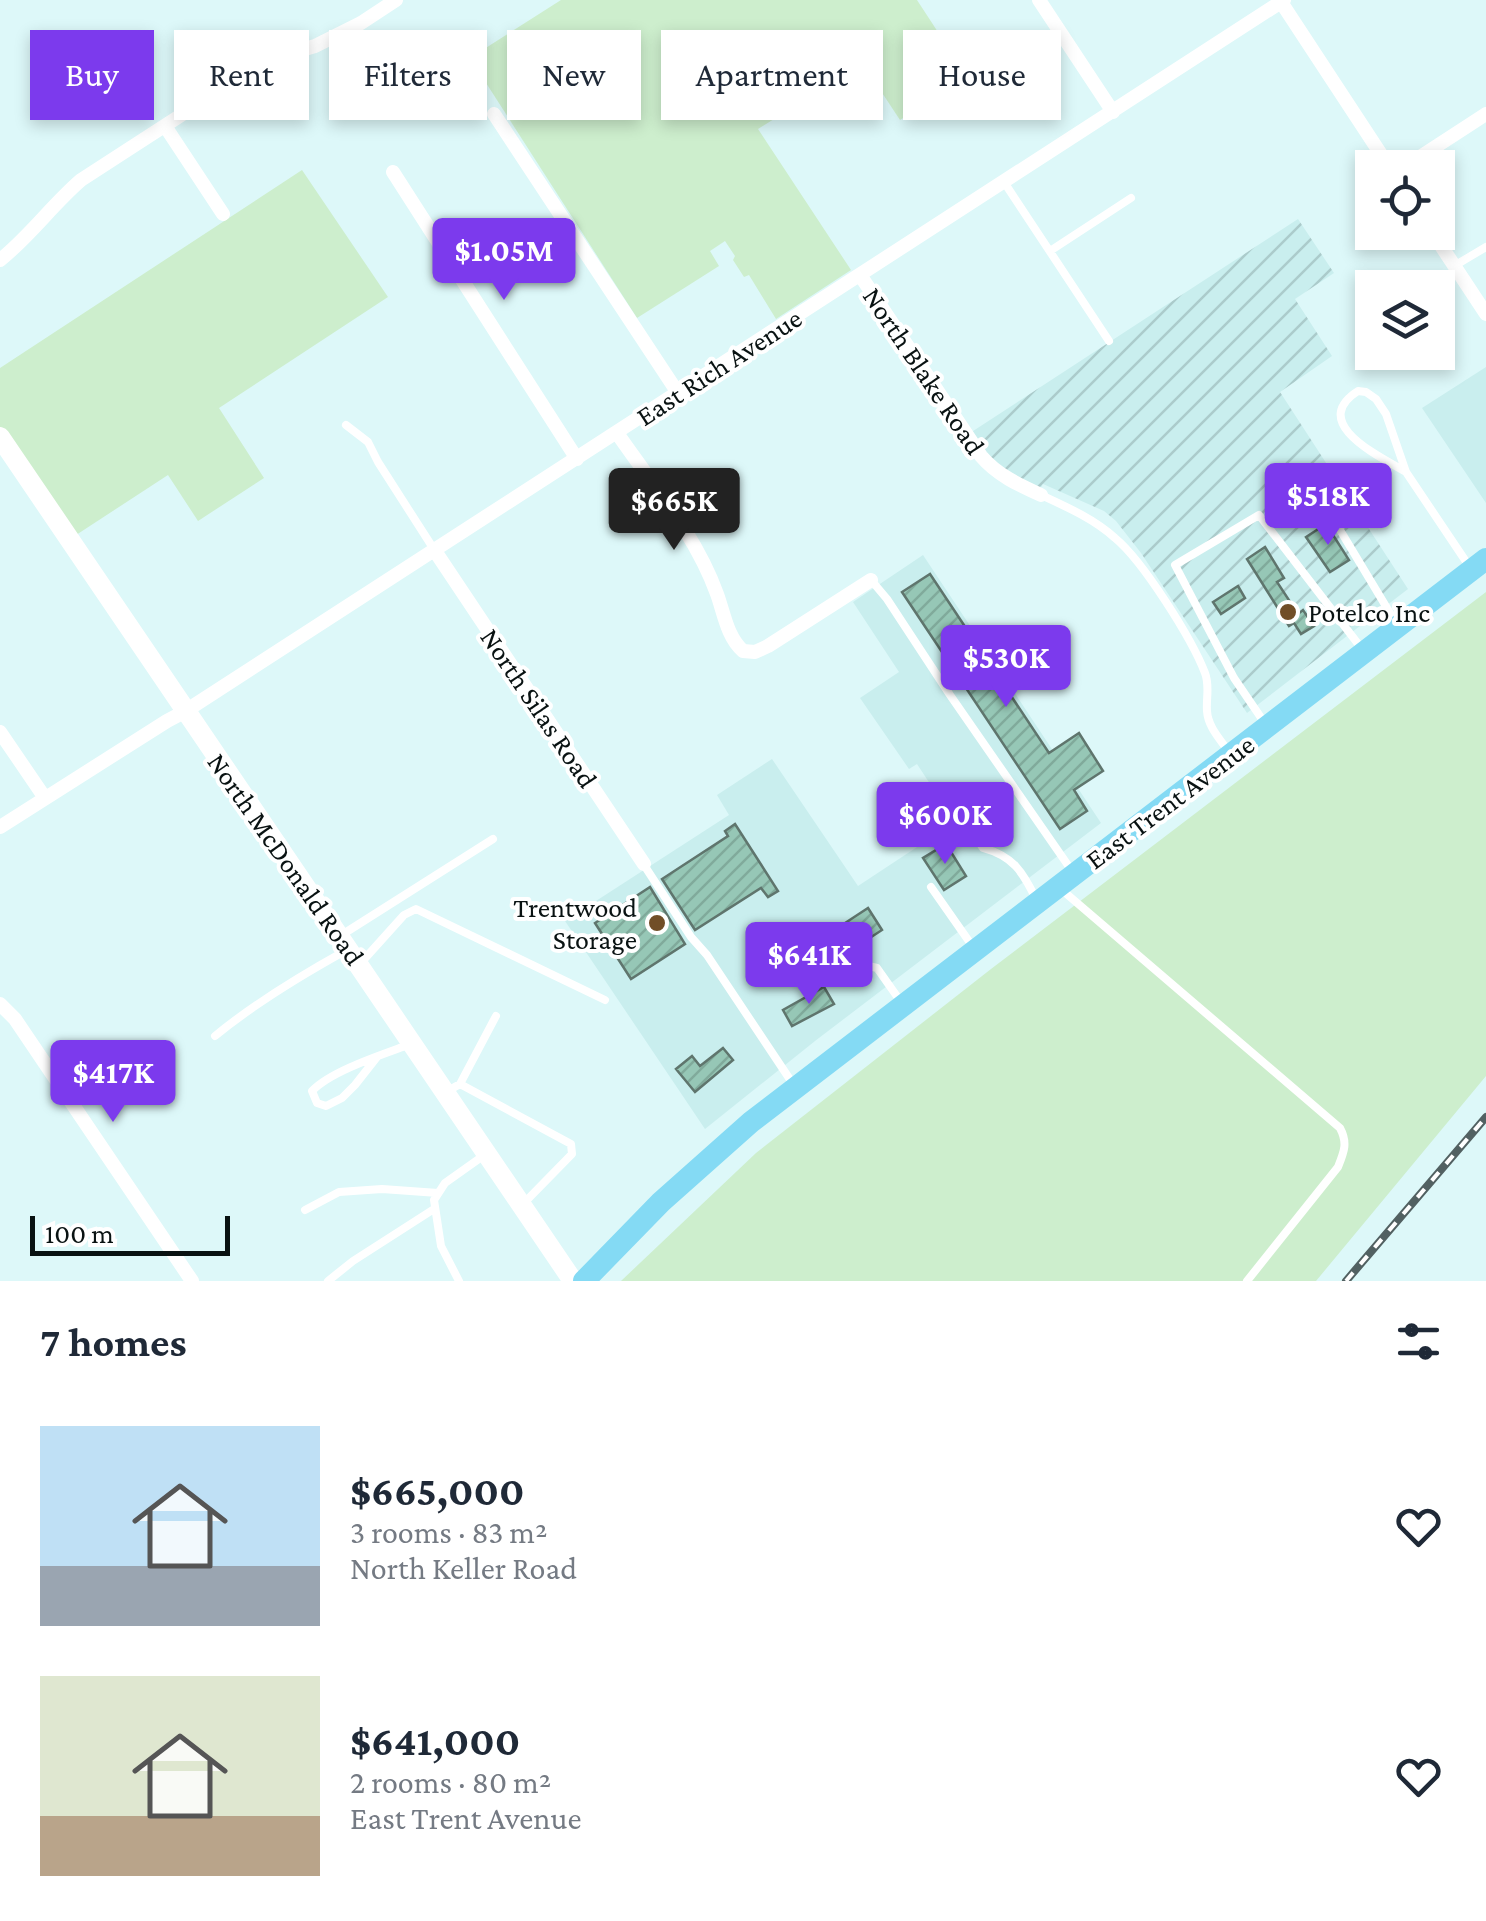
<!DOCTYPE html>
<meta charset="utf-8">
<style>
:root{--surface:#fff;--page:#f2f2f3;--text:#1f2937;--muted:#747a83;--accent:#7c3aed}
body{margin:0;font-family:"Crimson Pro",serif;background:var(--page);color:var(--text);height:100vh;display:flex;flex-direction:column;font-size:38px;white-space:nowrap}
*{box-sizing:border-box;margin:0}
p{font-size:32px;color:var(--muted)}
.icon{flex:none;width:55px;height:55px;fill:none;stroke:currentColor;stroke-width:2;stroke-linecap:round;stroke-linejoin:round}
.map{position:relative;height:1281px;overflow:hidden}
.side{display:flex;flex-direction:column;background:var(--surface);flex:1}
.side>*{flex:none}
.hud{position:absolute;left:30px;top:30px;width:1428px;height:90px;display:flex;gap:20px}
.fabs{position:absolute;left:1355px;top:150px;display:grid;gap:20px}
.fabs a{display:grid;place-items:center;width:100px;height:100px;border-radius:0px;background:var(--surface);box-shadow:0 5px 15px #0003;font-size:50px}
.scale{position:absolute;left:30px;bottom:25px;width:200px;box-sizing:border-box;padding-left:10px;border:5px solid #091212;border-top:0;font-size:28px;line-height:35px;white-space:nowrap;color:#091212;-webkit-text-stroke:8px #fff;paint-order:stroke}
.price{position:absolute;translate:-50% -85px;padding:0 22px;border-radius:10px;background:var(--accent);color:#fff;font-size:32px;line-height:65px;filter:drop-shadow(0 2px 5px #0008)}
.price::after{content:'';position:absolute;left:50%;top:60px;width:30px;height:22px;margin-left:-15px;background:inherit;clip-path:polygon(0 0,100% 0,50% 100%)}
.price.selected{background:#222;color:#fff}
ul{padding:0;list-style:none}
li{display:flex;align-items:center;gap:30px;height:250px;padding:0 40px}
li span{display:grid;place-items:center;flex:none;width:280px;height:200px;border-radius:0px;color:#555}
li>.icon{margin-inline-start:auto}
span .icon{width:120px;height:120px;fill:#fffc;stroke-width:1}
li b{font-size:42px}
h2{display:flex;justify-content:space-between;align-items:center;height:120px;padding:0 40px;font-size:42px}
.chip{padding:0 35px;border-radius:0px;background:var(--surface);box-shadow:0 5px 15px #0003;font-size:35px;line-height:90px}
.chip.selected{background:var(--accent);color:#fff}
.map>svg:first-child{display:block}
</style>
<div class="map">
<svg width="1486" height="1281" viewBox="0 0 1486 1281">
<defs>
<pattern id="industrial-furrows" width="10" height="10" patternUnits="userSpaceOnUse" patternTransform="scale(2.5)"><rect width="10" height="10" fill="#c9eeee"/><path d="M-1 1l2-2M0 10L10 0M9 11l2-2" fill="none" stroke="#abcbcb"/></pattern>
<pattern id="building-hatch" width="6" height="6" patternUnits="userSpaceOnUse" patternTransform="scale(2.5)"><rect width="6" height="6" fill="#96c7b6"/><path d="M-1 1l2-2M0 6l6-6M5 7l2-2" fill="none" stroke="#80aa9b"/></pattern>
</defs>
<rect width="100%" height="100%" fill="#ddf8f9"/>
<path fill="#c9eeee" d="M1486,367V503L1422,408Z
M923,555L1101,823L815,1041L705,1129L565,921L729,815L717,795L772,759L858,886L955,822L917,764L909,769L860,698L899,672L853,602Z"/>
<path fill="url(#industrial-furrows)" d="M1298,219L1334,273L1295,299L1332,356L1280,392L1408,589L1247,713L1141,553L1116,521L1104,511L1043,484L1040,489L993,464L970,433Z"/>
<path fill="#cdeecd" d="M561,0H917L968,78L900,120L863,64L758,129L851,270L776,319L749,275L744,277L733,260L735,256L725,241L710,251L719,266L637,318L470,58Z
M302,170L388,297L219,408L264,478L198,521L168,475L73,537L0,427V368Z
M1486,592V1076L1316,1281H621L756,1153L991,969Z"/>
<path fill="url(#building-hatch)" stroke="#5f756d" stroke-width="2.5" d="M1326,524L1349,560L1330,572L1306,537Z
M1265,547L1284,578L1277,582L1298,614L1303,610L1314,626L1301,634L1294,623L1289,626L1247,559Z
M930,574L1049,753L1079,733L1103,771L1074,790L1087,811L1060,829L902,592Z
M1238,586L1245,598L1221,614L1213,602Z
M972,802L974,806L979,803L988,816L991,814L1003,832L988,842L963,808Z
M735,824L778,891L768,897L761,888L695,930L662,879L728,836L725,831Z
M946,844L966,876L944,890L923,858Z
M650,887L685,944L631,979L595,923Z
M868,908L882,930L859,945L845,923Z
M824,987L834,1004L792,1026L783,1010Z
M723,1048L733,1060L695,1092L676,1069L692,1056L700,1066Z"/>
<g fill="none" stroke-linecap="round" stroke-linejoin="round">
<path stroke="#fff" stroke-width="8" d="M1004,182L1109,341
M1050,251L1131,198
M1454,266L1486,247
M346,425L368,442L378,462L435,551
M1406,472C1379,456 1308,423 1358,391L1366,392L1376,399L1386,414L1406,472L1469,566
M1041,495C1067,507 1094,519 1115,538C1143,561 1192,639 1205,673C1210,686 1206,698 1207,711C1208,727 1220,739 1229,752
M1337,525L1396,623
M871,580L887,599L950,695L1072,871
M1266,725L1234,678L1175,565L1259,515L1362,649
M963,819L983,848C1013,856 1023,872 1036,899
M644,865L691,937L707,955L793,1084
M931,887L973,947
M1062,890L1340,1128C1348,1143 1344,1152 1338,1167L1247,1281
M828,931L848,961L877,968L901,1002
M340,936L493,839
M359,965L404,915L416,909L605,1000
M215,1036C255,1003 300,976 345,951
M377,1057L355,1085L342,1098L326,1106L317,1103L312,1091C331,1071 381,1055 408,1045
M460,1084L496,1016
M446,1092L460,1084L571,1144L572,1154L525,1202
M305,1210L339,1192L382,1189L438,1193
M328,1281L353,1261L434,1209
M459,1281L441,1246L434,1200L445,1183L483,1156"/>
<path stroke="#fff" stroke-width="14" d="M1039,0L1113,112
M1281,2L1390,168
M494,114L678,393
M165,126L223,214
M1403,168L1486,114
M393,172L577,459
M1432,232L1486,314
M0,260C30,236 52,205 81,180L243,75L281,56L315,46L361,23L396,0
M860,275L981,456C997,475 1019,485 1041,495
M617,433C652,484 696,535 717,594C724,613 727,637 743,651L755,652L768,646L871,580
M435,551L644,864
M0,732L45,798
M0,827L167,721L184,712L1284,0
M0,1004L15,1019L192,1281"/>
<path stroke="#fff" stroke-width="20" d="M0,437C189,720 383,999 573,1281"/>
<path stroke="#84daf4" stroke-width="22" d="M584,1281L661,1202L751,1122L1486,559"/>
<g stroke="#526162" stroke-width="8">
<path id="rail" d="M1346,1281L1486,1117"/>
</g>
<use href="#rail" stroke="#fff" stroke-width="4" stroke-dasharray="11" stroke-linecap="butt"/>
</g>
<g fill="#714e27" stroke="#fff" stroke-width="4">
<circle cx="1288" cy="612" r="10"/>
<circle cx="657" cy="923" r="10"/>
</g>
<g text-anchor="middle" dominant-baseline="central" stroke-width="8" stroke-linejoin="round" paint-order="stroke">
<g font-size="28" fill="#091212" stroke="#fff">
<text transform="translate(719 367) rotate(-33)">East Rich Avenue</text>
<text transform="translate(924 371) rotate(56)">North Blake Road</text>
<text transform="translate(539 708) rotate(56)">North Silas Road</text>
<text transform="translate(1170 802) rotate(-37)">East Trent Avenue</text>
<text transform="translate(286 859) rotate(55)">North McDonald Road</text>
</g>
<g font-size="28" fill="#091212" stroke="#fff" text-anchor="start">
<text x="1308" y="612">Potelco Inc</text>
<text x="637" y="907" text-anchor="end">Trentwood<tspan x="637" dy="32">Storage</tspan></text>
</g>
</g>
</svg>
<div class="fabs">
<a><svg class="icon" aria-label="locate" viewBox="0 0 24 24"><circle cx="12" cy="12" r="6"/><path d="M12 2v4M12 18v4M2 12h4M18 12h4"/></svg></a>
<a><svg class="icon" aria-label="layers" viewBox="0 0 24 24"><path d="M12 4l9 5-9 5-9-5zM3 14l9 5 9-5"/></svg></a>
</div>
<div class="scale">100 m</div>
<b class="price" style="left:504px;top:303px">$1.05M</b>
<b class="price" style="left:1328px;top:548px">$518K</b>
<b class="price selected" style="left:674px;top:553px">$665K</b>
<b class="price" style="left:1006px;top:710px">$530K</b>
<b class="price" style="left:945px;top:867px">$600K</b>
<b class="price" style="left:809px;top:1007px">$641K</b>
<b class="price" style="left:113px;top:1125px">$417K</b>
<div class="hud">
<a class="chip selected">Buy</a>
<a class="chip">Rent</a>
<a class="chip">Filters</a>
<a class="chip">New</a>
<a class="chip">Apartment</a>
<a class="chip">House</a>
</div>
</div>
<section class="side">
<h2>7 homes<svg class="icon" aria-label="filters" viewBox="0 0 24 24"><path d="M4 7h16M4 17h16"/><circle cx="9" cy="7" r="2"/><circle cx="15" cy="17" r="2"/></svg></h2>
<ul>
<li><span style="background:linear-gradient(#bfe0f5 70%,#9aa5b1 0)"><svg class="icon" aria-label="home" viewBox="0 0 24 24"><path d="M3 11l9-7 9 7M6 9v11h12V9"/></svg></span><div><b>$665,000</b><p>3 rooms · 83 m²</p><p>North Keller Road</p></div><svg class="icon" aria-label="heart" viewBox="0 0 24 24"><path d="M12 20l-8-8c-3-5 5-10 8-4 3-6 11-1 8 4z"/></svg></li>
<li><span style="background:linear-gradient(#dfe7d0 70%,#b9a48a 0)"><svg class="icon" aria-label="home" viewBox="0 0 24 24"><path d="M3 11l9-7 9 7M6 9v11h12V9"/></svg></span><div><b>$641,000</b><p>2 rooms · 80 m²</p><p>East Trent Avenue</p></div><svg class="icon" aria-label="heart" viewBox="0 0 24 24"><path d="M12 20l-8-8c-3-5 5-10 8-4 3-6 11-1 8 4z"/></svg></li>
</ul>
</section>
